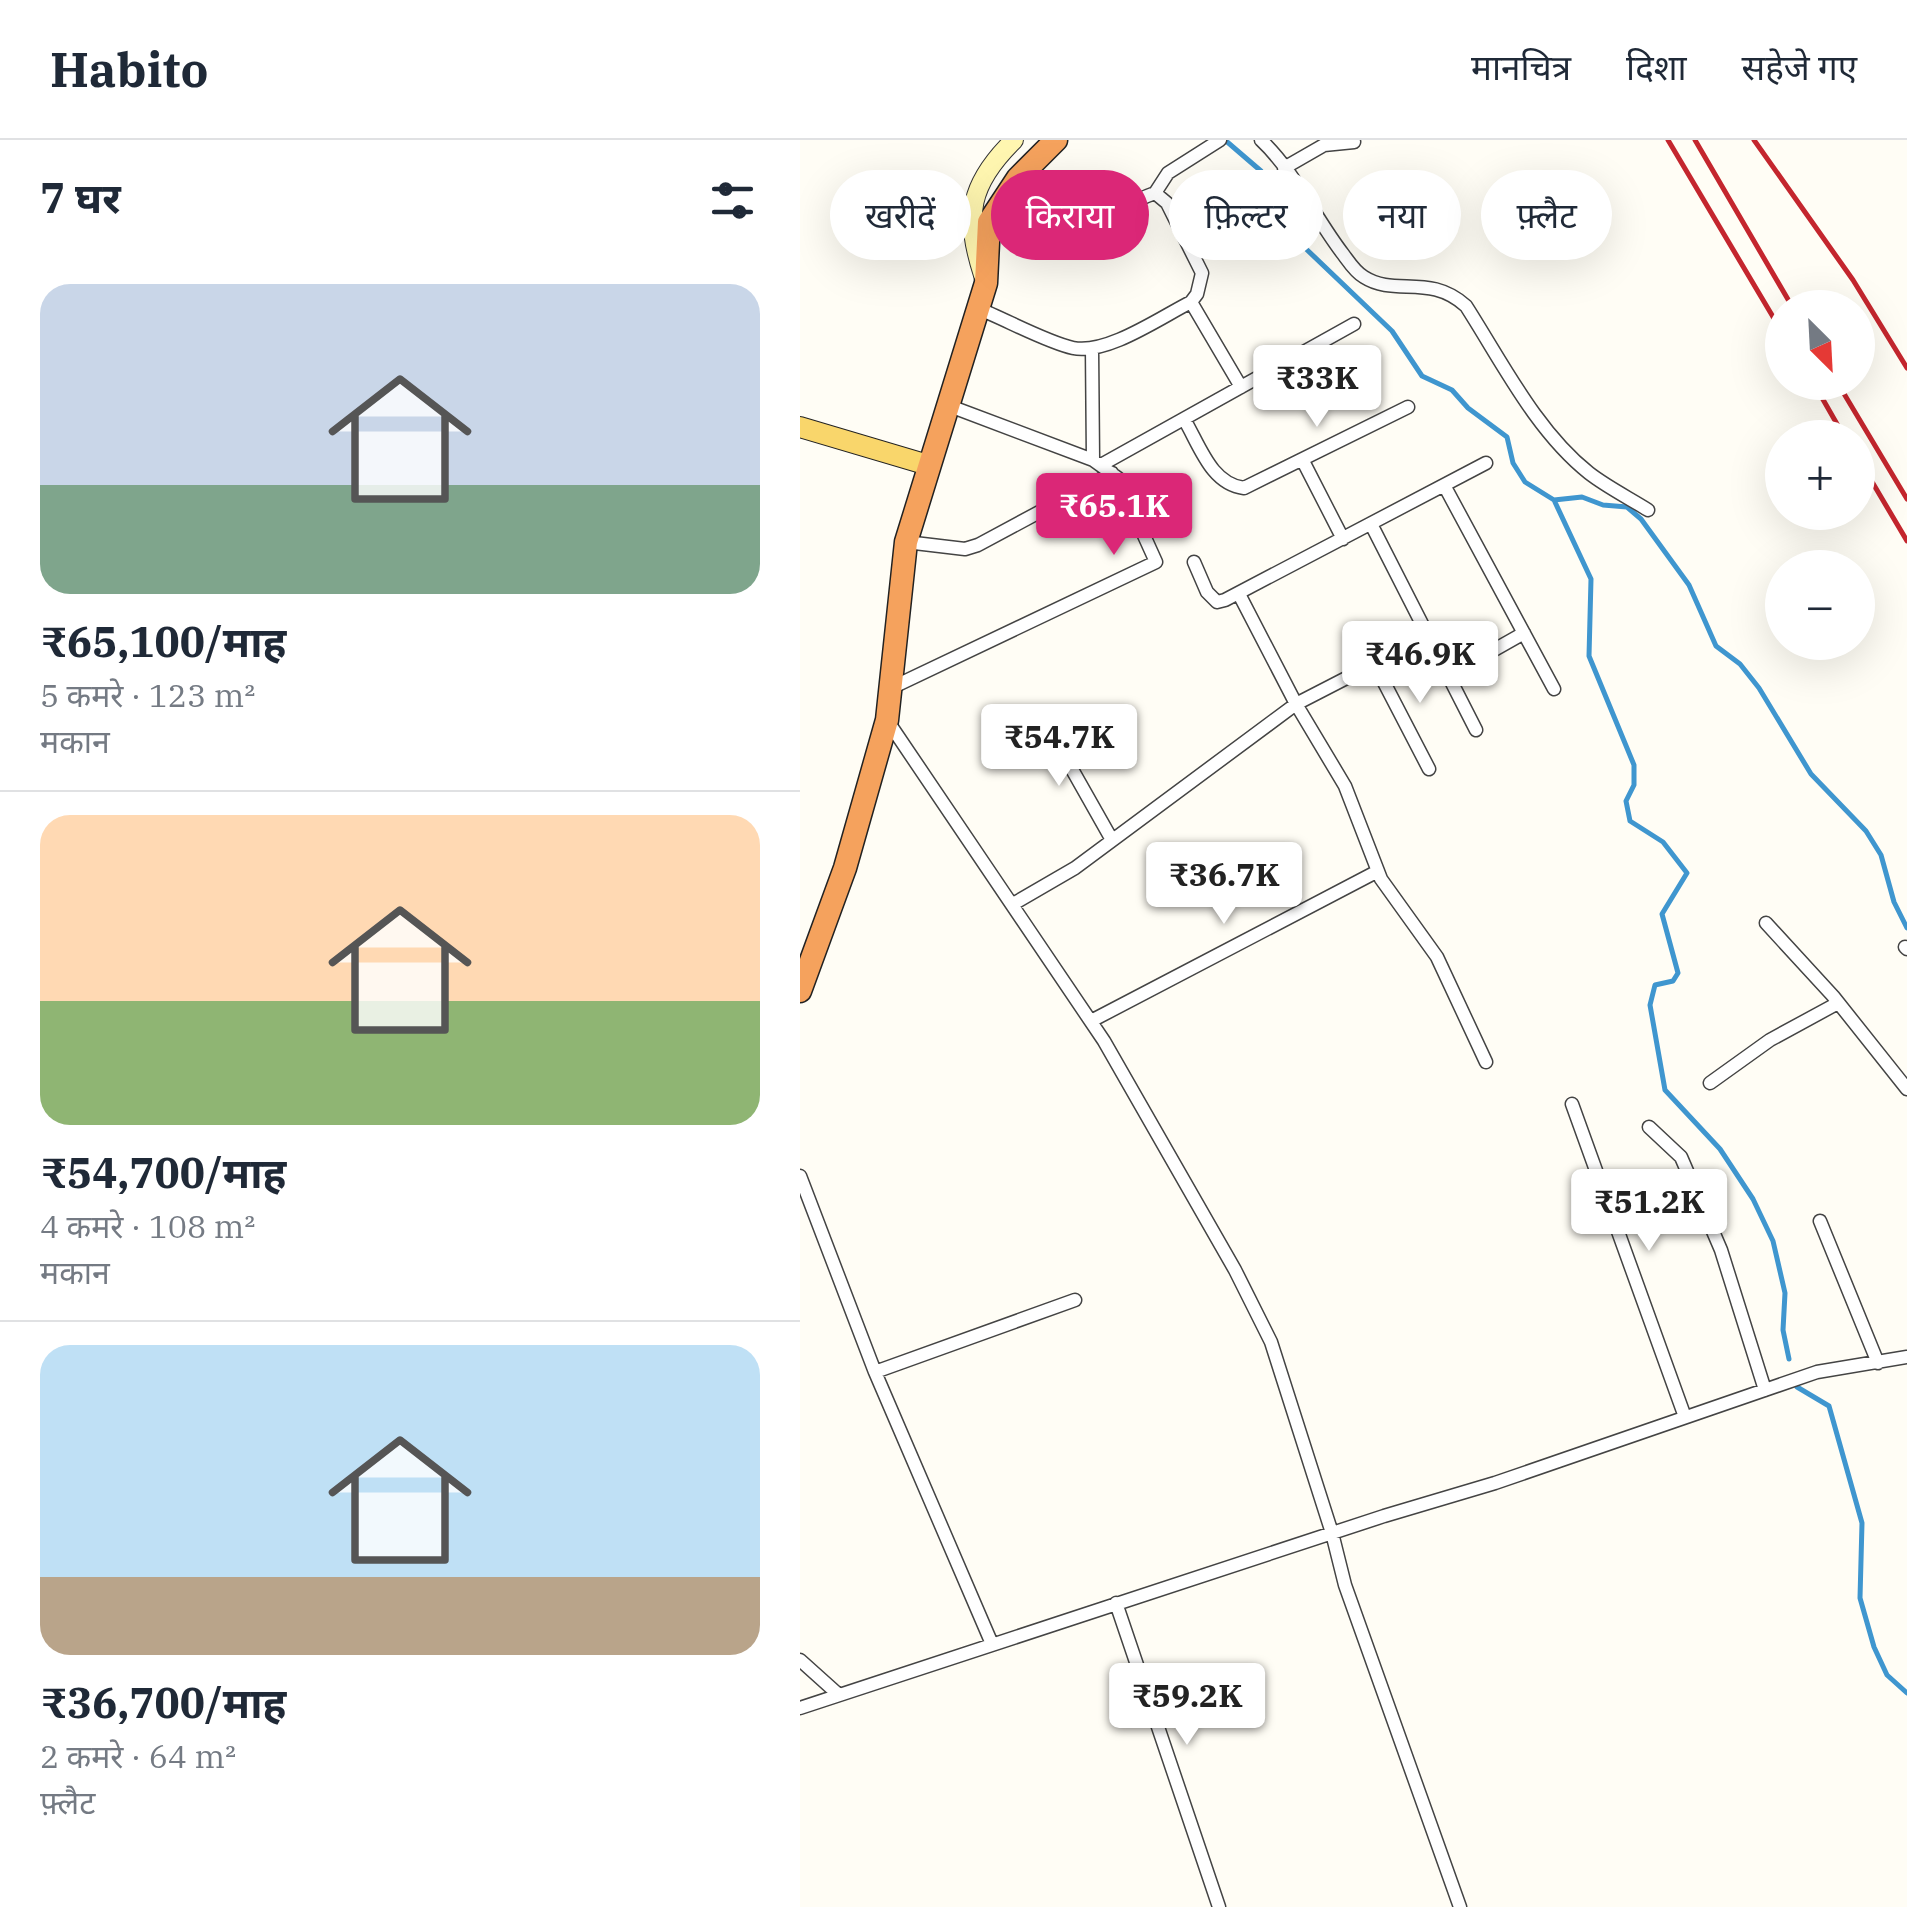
<!DOCTYPE html>
<html lang="hi">
<meta charset="utf-8">
<style>
:root{--surface:#fff;--page:#f6f6f7;--text:#1f2937;--muted:#747a83;--line:#e0e1e3;--accent:#db2777}
body{margin:0;font-family:"IBM Plex Serif","Noto Sans Devanagari",serif;background:var(--page);color:var(--text);height:100vh;display:flex;flex-direction:column;font-size:38px;white-space:nowrap}
*{box-sizing:border-box;margin:0}
p{font-size:32px;color:var(--muted)}
.icon{flex:none;width:55px;height:55px;fill:none;stroke:currentColor;stroke-width:2;stroke-linecap:round;stroke-linejoin:round}
.map{position:relative;flex:1;overflow:hidden}
.details{display:flex;flex-direction:column;background:var(--surface);width:800px}
.details>*{flex:none}
.banner{position:absolute;left:30px;top:30px;width:925px;height:90px;display:flex;gap:20px}
.needle{width:65px;rotate:156deg}
.controls{position:absolute;left:965px;top:150px;display:grid;gap:20px}
.controls a{display:grid;place-items:center;width:110px;height:110px;border-radius:50%;background:var(--surface);box-shadow:0 10px 40px #0002;font-size:50px}
.price{position:absolute;translate:-50% -85px;padding:0 22px;border-radius:10px;background:#fff;color:#222;font-size:32px;line-height:65px;filter:drop-shadow(0 2px 5px #0008)}
.price::after{content:'';position:absolute;left:50%;top:60px;width:30px;height:22px;margin-left:-15px;background:inherit;clip-path:polygon(0 0,100% 0,50% 100%)}
.price.on{background:var(--accent);color:#fff}
ul{padding:0;list-style:none}
li{display:grid;align-content:center;gap:20px;height:530px;padding:0 40px}
li+li{border-top:2px solid var(--line)}
li span{display:grid;place-items:center;height:310px;border-radius:30px;color:#555}
li>.icon{margin-inline-start:auto}
span .icon{width:180px;height:180px;fill:#fffc;stroke-width:1}
li b{font-size:42px}
h2{display:flex;justify-content:space-between;align-items:center;height:120px;padding:0 40px;font-size:42px}
.chip{padding:0 35px;border-radius:45px;background:var(--surface);box-shadow:0 10px 40px #0002;font-size:35px;line-height:90px}
.chip.on{background:var(--accent);color:#fff}
header{display:flex;align-items:center;gap:60px;box-sizing:border-box;height:140px;padding:0 50px;background:var(--surface);border-bottom:2px solid var(--line)}
header strong{font-size:48px}
nav{display:flex;gap:55px;margin-inline-start:auto;font-size:35px}
main{display:flex;flex:1;min-height:0}
.map>svg:first-child{display:block}
</style>
<header>
<strong>Habito</strong>
<nav><a>मानचित्र</a><a>दिशा</a><a>सहेजे गए</a></nav>
</header>
<main>
<section class="details">
<h2>7 घर<svg class="icon" aria-label="filters" viewBox="0 0 24 24"><path d="M4 7h16M4 17h16"/><circle cx="9" cy="7" r="2"/><circle cx="15" cy="17" r="2"/></svg></h2>
<ul>
<li><span style="background:linear-gradient(#c9d6e8 65%,#7fa58c 0)"><svg class="icon" aria-label="home" viewBox="0 0 24 24"><path d="M3 11l9-7 9 7M6 9v11h12V9"/></svg></span><div><b>₹65,100/माह</b><p>5 कमरे · 123 m²</p><p>मकान</p></div></li>
<li><span style="background:linear-gradient(#ffd9b3 60%,#8fb573 0)"><svg class="icon" aria-label="home" viewBox="0 0 24 24"><path d="M3 11l9-7 9 7M6 9v11h12V9"/></svg></span><div><b>₹54,700/माह</b><p>4 कमरे · 108 m²</p><p>मकान</p></div></li>
<li><span style="background:linear-gradient(#bfe0f5 75%,#b9a48a 0)"><svg class="icon" aria-label="home" viewBox="0 0 24 24"><path d="M3 11l9-7 9 7M6 9v11h12V9"/></svg></span><div><b>₹36,700/माह</b><p>2 कमरे · 64 m²</p><p>फ़्लैट</p></div></li>
</ul>
</section>
<div class="map">
<svg width="1107" height="1767" viewBox="0 0 1107 1767">
<rect width="100%" height="100%" fill="#fffdf5"/>
<g fill="none" stroke-linecap="round" stroke-linejoin="round">
<path stroke="#3f96cf" stroke-width="5" d="M425,0L461,31L503,106L592,191L622,236L652,250L668,268L707,297L713,323L725,342L754,360L791,439L789,516L834,625V645L826,661L830,681L863,702L887,733L862,774L878,833L873,841L855,845L850,865L865,950L920,1009L953,1059L973,1101L985,1153L983,1190L989,1219
M754,360L782,357L803,365L827,367L841,379L889,445L916,506L940,524L959,548L1011,634L1066,691L1081,715L1094,762L1107,788
M997,1247L1029,1266L1062,1383L1060,1458L1074,1507L1087,1535L1107,1553"/>
<g stroke="#444" stroke-width="15">
<path id="street" d="M461,0C495,32 515,78 543,114C549,122 555,132 564,137C595,157 630,133 666,166C702,222 736,291 789,333C807,347 829,358 848,370
M484,28L524,5L554,2
M355,53L368,33L420,0
M391,162L441,247
M177,168C205,179 246,202 273,208C307,215 361,177 391,162L397,154L402,133L367,63L355,53C331,61 314,75 292,86C268,98 215,86 189,82
M292,208L293,320
M384,279C400,306 411,344 444,348L608,267
M503,321L543,399
M301,325L554,184
M644,345L754,549
M571,384L676,590
M106,402L165,409L178,405L312,333
M394,422L407,452L417,462L425,460L686,323
M439,454L496,564L545,646L581,739L637,817L686,922
M574,523L629,629
M648,536L724,493
M91,548L356,422L318,338L293,320L147,265
M243,578L312,700
M87,580L304,901L435,1130L471,1202L532,1393L545,1445L660,1767
M213,764L275,728L496,564L628,496
M966,783L1033,856L1107,949
M1105,807L1107,809
M291,881L578,731
M910,943L970,900L1038,863
M772,964L885,1277
M849,987L881,1017L921,1110L965,1250
M0,1036L75,1232L192,1504
M1020,1081L1078,1223
M75,1232L275,1160
M316,1463L419,1767
M0,1520L39,1555
M0,1568L584,1376L695,1343L1017,1232L1107,1217"/>
</g>
<g stroke="#333" stroke-width="20">
<path id="secondary" d="M183,135C164,76 169,44 214,0"/>
</g>
<g stroke="#222" stroke-width="22">
<path id="primary" d="M0,287L128,325"/>
</g>
<g stroke="#222" stroke-width="25">
<path id="highway" d="M0,851L45,728L87,580L106,402L186,143L189,82L218,38L256,0"/>
</g>
<use href="#street" stroke="#fff" stroke-width="12"/>
<use href="#secondary" stroke="#fff6b0" stroke-width="18"/>
<use href="#primary" stroke="#f9d66b" stroke-width="20"/>
<use href="#highway" stroke="#f5a25d" stroke-width="22"/>
<path stroke="#c4262e" stroke-width="5" d="M868,0L982,192
M895,0L993,168
M954,0L1053,140L1107,228
M1013,242L1045,298
M1037,242L1107,359
M1058,318L1107,401"/>
</g>
</svg>
<div class="controls">
<a><svg class="needle" viewBox="-14 -14 28 28"><path d="M0-13l5 13h-10z" fill="#e53935"/><path d="M0 13l5-13h-10z" fill="#747a83"/></svg></a>
<a>+</a>
<a>−</a>
</div>
<b class="price" style="left:517px;top:290px">₹33K</b>
<b class="price on" style="left:314px;top:418px">₹65.1K</b>
<b class="price" style="left:620px;top:566px">₹46.9K</b>
<b class="price" style="left:259px;top:649px">₹54.7K</b>
<b class="price" style="left:424px;top:787px">₹36.7K</b>
<b class="price" style="left:849px;top:1114px">₹51.2K</b>
<b class="price" style="left:387px;top:1608px">₹59.2K</b>
<div class="banner">
<a class="chip">खरीदें</a>
<a class="chip on">किराया</a>
<a class="chip">फ़िल्टर</a>
<a class="chip">नया</a>
<a class="chip">फ़्लैट</a>
</div>
</div>
</main>
